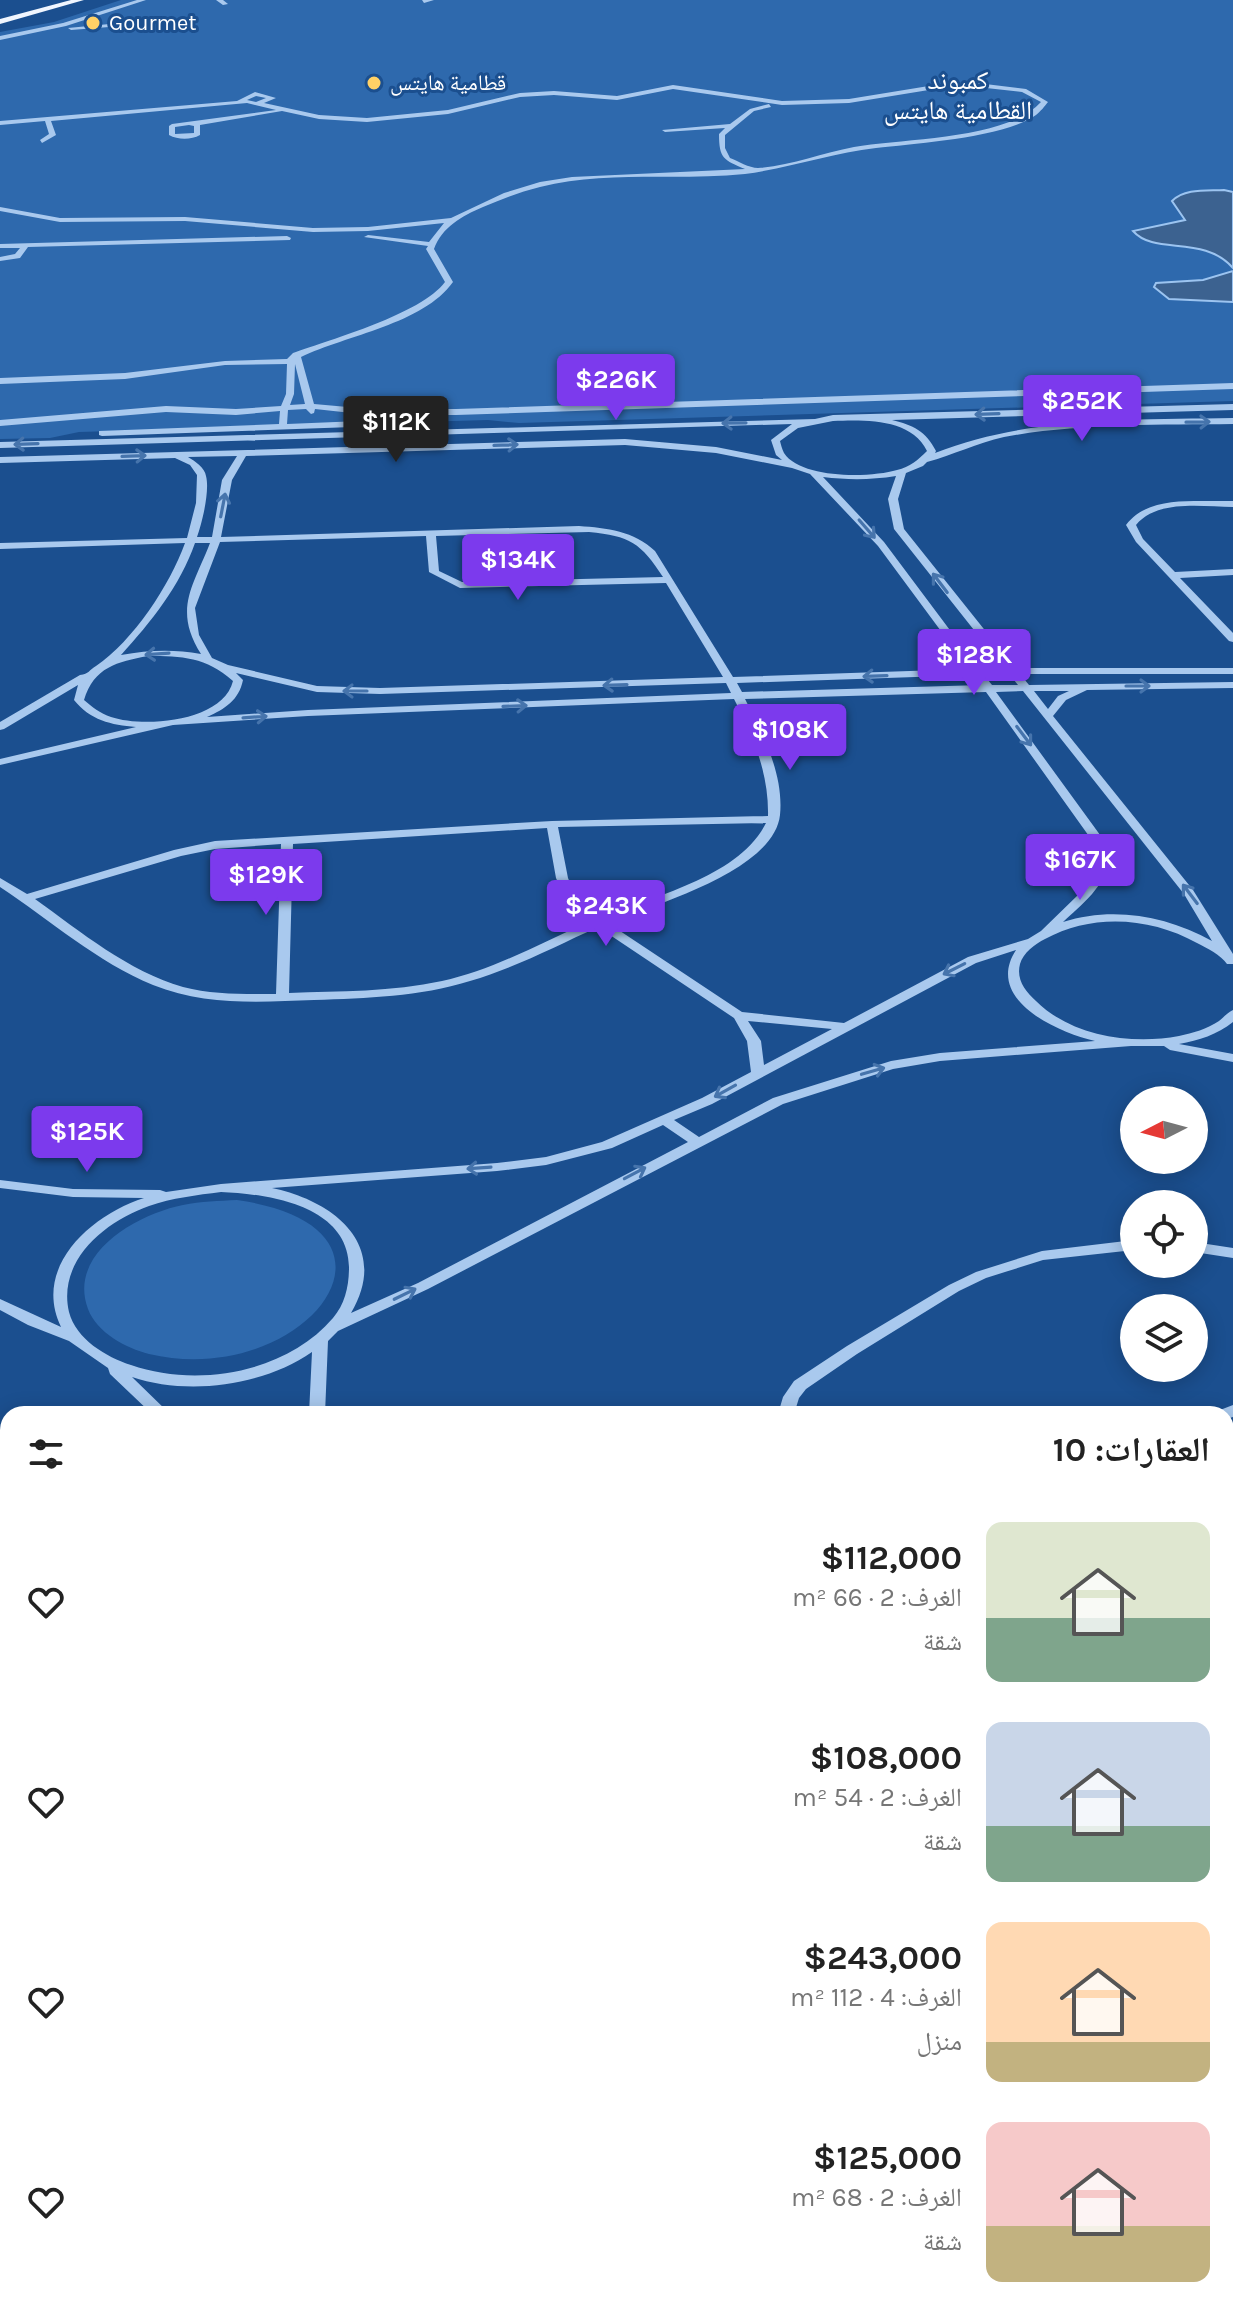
<!DOCTYPE html>
<html lang="ar">
<meta charset="utf-8">
<style>
:root{--surface:#fff;--page:#f2f2f2;--text:#222;--muted:#767676;--accent:#7c3aed}
body{margin:0;font-family:Karla,"Noto Naskh Arabic",sans-serif;background:var(--page);color:var(--text);direction:rtl;height:100vh;display:flex;flex-direction:column;font-size:30px;white-space:nowrap}
*{box-sizing:border-box;margin:0}
p{font-size:26px;color:var(--muted)}
.icon{flex:none;width:44px;height:44px;fill:none;stroke:currentColor;stroke-width:2;stroke-linecap:round;stroke-linejoin:round}
.map{position:relative;flex:1;overflow:hidden;direction:ltr}
.drawer{position:absolute;left:0px;top:1406px;width:1234px;height:912px;display:flex;flex-direction:column;background:var(--surface);border-radius:24px 24px 0 0;box-shadow:0 4px 20px #0003;direction:rtl}
.drawer>*{flex:none}
.needle{width:52px;rotate:264deg}
.fabs{position:absolute;left:1120px;top:1086px;display:grid;gap:16px}
.fabs a{display:grid;place-items:center;width:88px;height:88px;border-radius:50%;background:var(--surface);box-shadow:0 4px 20px #0003;font-size:40px}
.price{position:absolute;translate:-50% -68px;padding:0 18px;border-radius:8px;background:var(--accent);color:#fff;font-size:26px;line-height:52px;filter:drop-shadow(0 2px 4px #0008)}
.price::after{content:'';position:absolute;left:50%;top:48px;width:24px;height:18px;margin-left:-12px;background:inherit;clip-path:polygon(0 0,100% 0,50% 100%)}
.price.on{background:#222;color:#fff}
ul{padding:0;list-style:none}
li{display:flex;align-items:center;gap:24px;height:200px;padding:0 24px}
li span{display:grid;place-items:center;flex:none;width:224px;height:160px;border-radius:16px;color:#555}
li>.icon{margin-inline-start:auto}
span .icon{width:96px;height:96px;fill:#fffc;stroke-width:1}
li b{font-size:34px}
h2{display:flex;justify-content:space-between;align-items:center;height:96px;padding:0 24px;font-size:34px}
.map>svg:first-child{display:block}
</style>
<div class="map">
<svg width="1233" height="2318" viewBox="0 0 1233 2318">
<rect width="100%" height="100%" fill="#1b4f8f"/>
<path fill="#2e69ad" d="M121,0H1233V401L519,423L488,420L79,432L50,438L0,439V32L54,22Z
M237,1200C432,1228 303,1390 149,1354C126,1348 97,1333 88,1309C67,1253 138,1214 183,1205C201,1201 219,1201 237,1200Z"/>
<path fill="#3c6290" stroke="#9cc4f0" stroke-width="2" d="M1224,190L1233,192V268C1203,234 1155,256 1133,231L1185,220L1172,201C1185,188 1207,191 1224,190Z
M1233,271V302L1169,299L1154,287L1156,283L1203,280Z"/>
<g fill="none" stroke-linecap="round" stroke-linejoin="round">
<path fill="#a9c9ee" fill-rule="evenodd" d="M137,0H146L66,26L0,40V36L63,23Z
M216,0H223L228,4L223,5Z
M422,0H434L424,3Z
M120,23L122,26L71,30L68,28Z
M977,83L1026,89L1048,102C1045,106 1040,112 1036,115C1003,138 917,143 876,148C832,153 790,168 745,174C677,181 607,170 540,187C520,192 502,199 483,207C462,216 442,227 434,249L453,282C423,324 347,335 301,357L314,404L370,409H456L1233,383V389L456,415H370L315,409L314,413L311,414L306,409L288,410L287,424L409,419L413,422L409,425L102,436L99,435V431L279,424L280,411L236,415L166,412L0,426V420L166,406L236,409L281,406L286,394L287,364L225,365L125,379L0,384V378L125,373L225,361L287,359L293,353C332,339 421,314 445,282L426,249L428,246L364,237L368,235L429,242L444,223L368,231L313,232L185,221L60,222L0,211V207L60,218L185,217L313,228L368,227L451,218L504,193L540,182L572,177L745,169C724,160 719,159 719,134L725,128L665,132L662,130L730,124L750,109L769,104L771,107L754,111L725,135V148L730,158C738,161 749,168 758,168C790,166 822,153 854,147C904,138 1006,140 1041,102L1022,92L977,87L941,88L849,103L782,105L673,89L617,100L554,95L520,97L448,114L367,122L319,119L282,111L200,125V135C191,140 178,140 169,135V126L172,124L276,110L247,103L51,121L56,135L42,143L40,140L49,134L45,121L0,125V121L237,101L255,92L276,98L264,103L319,115L367,118L448,110L520,93L554,91L617,96L673,85L782,101L849,99L941,84ZM256,96L266,98L256,102L247,100ZM189,125L194,126V133L175,134V127ZM295,364L305,404L290,405L294,394Z
M287,236L291,238L290,240L28,247L20,258L0,261V257L15,254L20,248H0V244Z
M1233,404V410L892,420C913,425 926,431 936,451L935,453C1030,416 1132,420 1233,418V424C1157,425 1079,423 1004,437C977,443 953,455 927,462L923,466L906,473L898,499L904,529L1015,668H1233V674H1020L1029,685L1233,682V688L1087,690L1066,700L1053,716L1193,890L1233,954V964H1227C1221,955 1207,948 1197,943C1151,917 1092,913 1045,939C1035,944 1023,953 1020,964C1016,979 1025,991 1036,1001C1071,1036 1131,1045 1179,1036C1193,1033 1207,1029 1219,1021C1224,1017 1227,1013 1233,1010V1022C1217,1035 1199,1040 1179,1044L1233,1054V1062L1170,1050L1164,1046H1131L940,1061L893,1069L783,1104L428,1289L338,1331L328,1341L325,1414H309L312,1352C263,1386 188,1396 132,1377L170,1414H152L110,1374L108,1368L69,1341L28,1325L0,1310V1299L61,1327C32,1267 91,1215 144,1198L73,1197L0,1188V1180L73,1189L160,1190L166,1192L221,1184L497,1163L546,1157L602,1142L702,1098L751,1072L747,1041L734,1018L598,927C556,946 515,968 470,981C419,997 367,998 314,1000C260,1002 205,1006 153,985C97,962 50,920 0,887V878L27,894L174,850L215,841L552,821L768,816C769,773 753,736 734,699L308,716L173,725L0,765V759L136,727C111,725 90,720 74,700L78,685L4,729L0,730V722L80,675C89,674 89,670 96,666C133,641 170,585 185,543L0,549V543L187,538L196,503L197,475L190,465L175,458L0,463V457L625,439L716,447L782,460L776,455L771,440L792,424L0,448V442L815,419L833,415ZM833,421C865,420 911,418 927,451C918,460 910,467 897,470C870,478 801,479 784,453C782,449 781,445 780,441L798,428ZM625,445L716,453L792,468L810,474L878,546L969,669L733,677L655,551C634,531 607,528 579,526L221,537L232,480L246,456ZM237,456L222,480L212,537H197C202,523 210,491 206,476C205,468 195,461 188,457ZM896,476L888,499L894,529L1004,668L979,669L884,542L823,477C848,480 871,480 896,476ZM589,532C630,536 641,543 663,577L462,582L439,571L436,536ZM426,536L429,572L460,588L666,583L723,677L380,688L317,686L228,665L212,658L199,635L195,608L220,542ZM195,543H210C193,587 173,609 201,654C173,649 149,650 121,655C151,622 180,586 195,543ZM148,656C182,656 206,657 233,681C223,722 144,728 111,717C100,713 92,707 84,700C94,667 117,662 148,656ZM236,673L317,692L380,694L726,683L731,693L308,710L207,717C225,709 239,700 243,680ZM1009,674L1018,685H992L984,675ZM974,675L981,685L742,692L737,683ZM1023,691L1184,894L1212,941C1167,916 1113,906 1063,922C1080,906 1108,885 1108,858C1108,852 1104,845 1103,839L996,692ZM1034,691H1069L1058,696L1048,709ZM986,692L1091,839L1096,858L1092,877L1079,894L1041,931L1028,939L968,957L844,1023L742,1012L608,923C653,905 774,871 780,815C784,775 763,734 745,699ZM766,823C739,877 654,896 601,917L574,892L568,878L558,827ZM547,828L556,878L563,894L591,921C542,942 494,970 442,981C392,992 340,991 289,993L293,844ZM281,844L276,994C245,994 213,995 183,987C128,971 81,932 35,899L181,856L215,849ZM1016,950C984,999 1056,1032 1095,1041L940,1053L891,1061L773,1098L699,1137L674,1120L712,1104L976,963ZM748,1021L832,1029L764,1065L761,1041ZM663,1125L688,1142L418,1283L351,1313C391,1245 334,1201 272,1188L497,1171L546,1165L612,1148ZM221,1192C268,1194 348,1205 349,1267C349,1286 345,1304 333,1318C286,1373 197,1388 131,1365C106,1357 76,1339 69,1312C57,1260 106,1221 149,1206C172,1198 197,1195 221,1192Z
M1208,501H1233V507C1203,507 1157,499 1136,525L1143,539L1175,572L1233,569V575L1180,578L1233,633V642L1229,641L1136,542L1126,525C1145,500 1178,501 1208,501Z
M1134,1240V1250L1043,1260L986,1278L959,1291L857,1354L806,1389L799,1398L794,1414H778L783,1397L794,1381L847,1346L949,1285L976,1272L1042,1251Z
M1194,1242L1233,1248V1258L1194,1252Z
M1233,1405V1417L1226,1419V1414H1218L1220,1410Z
M1226,1797L1233,1799V1818L1226,1815Z
M1233,1829V1847L1226,1850V1832Z
M1233,1885V1904L1226,1906V1887Z
M987,2310H1013L1016,2318H991Z
M1121,2310H1146L1149,2318H1124Z"/>
<path fill="#f0f6ff" fill-rule="evenodd" d="M71,0H84L0,24V19Z"/>
<path fill="#fff" fill-rule="evenodd" d="M0,1520L8,1522V1555L0,1553Z
M0,1656L8,1658V1688L0,1685Z
M0,1779L8,1782V1814L0,1811Z
M370,2310H410L413,2318H373Z
M494,2310H535L538,2318H497Z
M663,2310H704L707,2318H666Z"/>
</g>
<defs><path id="oneway-shaft" d="M-6 0H5M1.5-3L5.5 0L1.5 3" fill="none" stroke-width="1.6" stroke-linecap="round" stroke-linejoin="round" transform="scale(2)"/></defs>
<g stroke="#4674ac">
<use href="#oneway-shaft" transform="translate(987 414) rotate(178)"/>
<use href="#oneway-shaft" transform="translate(1198 422) rotate(-1)"/>
<use href="#oneway-shaft" transform="translate(734 423) rotate(179)"/>
<use href="#oneway-shaft" transform="translate(26 444) rotate(178)"/>
<use href="#oneway-shaft" transform="translate(506 445) rotate(-2)"/>
<use href="#oneway-shaft" transform="translate(134 456) rotate(-2)"/>
<use href="#oneway-shaft" transform="translate(223 505) rotate(-79)"/>
<use href="#oneway-shaft" transform="translate(867 529) rotate(49)"/>
<use href="#oneway-shaft" transform="translate(940 583) rotate(-127)"/>
<use href="#oneway-shaft" transform="translate(157 654) rotate(176)"/>
<use href="#oneway-shaft" transform="translate(875 676) rotate(178)"/>
<use href="#oneway-shaft" transform="translate(615 685) rotate(178)"/>
<use href="#oneway-shaft" transform="translate(1138 686)"/>
<use href="#oneway-shaft" transform="translate(355 691) rotate(-180)"/>
<use href="#oneway-shaft" transform="translate(515 706) rotate(-2)"/>
<use href="#oneway-shaft" transform="translate(255 717) rotate(-4)"/>
<use href="#oneway-shaft" transform="translate(1024 736) rotate(53)"/>
<use href="#oneway-shaft" transform="translate(1190 894) rotate(-127)"/>
<use href="#oneway-shaft" transform="translate(954 969) rotate(153)"/>
<use href="#oneway-shaft" transform="translate(873 1071) rotate(-16)"/>
<use href="#oneway-shaft" transform="translate(725 1091) rotate(151)"/>
<use href="#oneway-shaft" transform="translate(479 1168) rotate(176)"/>
<use href="#oneway-shaft" transform="translate(635 1173) rotate(-28)"/>
<use href="#oneway-shaft" transform="translate(405 1294) rotate(-26)"/>
</g>
<g fill="#ffd166" stroke="#1b4f8f" stroke-width="3">
<circle cx="93" cy="23" r="8"/>
<circle cx="374" cy="83" r="8"/>
</g>
<g text-anchor="middle" dominant-baseline="central" stroke-width="6" stroke-linejoin="round" paint-order="stroke">
<g font-size="22" fill="#fff" stroke="#1b4f8f" text-anchor="start">
<text x="109" y="23">Gourmet</text>
<text x="390" y="83">قطامية هايتس</text>
</g>
<g font-size="26" fill="#fff" stroke="#1b4f8f">
<text x="958" y="80">كمبوند<tspan x="958" dy="30">القطامية هايتس</tspan></text>
</g>
</g>
</svg>
<div class="fabs">
<a><svg class="needle" viewBox="-14 -14 28 28"><path d="M0-13l5 13h-10z" fill="#e53935"/><path d="M0 13l5-13h-10z" fill="#767676"/></svg></a>
<a><svg class="icon" aria-label="locate" viewBox="0 0 24 24"><circle cx="12" cy="12" r="6"/><path d="M12 2v4M12 18v4M2 12h4M18 12h4"/></svg></a>
<a><svg class="icon" aria-label="layers" viewBox="0 0 24 24"><path d="M12 4l9 5-9 5-9-5zM3 14l9 5 9-5"/></svg></a>
</div>
<b class="price" style="left:616px;top:422px">$226K</b>
<b class="price" style="left:1082px;top:443px">$252K</b>
<b class="price on" style="left:396px;top:464px">$112K</b>
<b class="price" style="left:518px;top:602px">$134K</b>
<b class="price" style="left:974px;top:697px">$128K</b>
<b class="price" style="left:790px;top:772px">$108K</b>
<b class="price" style="left:1080px;top:902px">$167K</b>
<b class="price" style="left:266px;top:917px">$129K</b>
<b class="price" style="left:606px;top:948px">$243K</b>
<b class="price" style="left:87px;top:1174px">$125K</b>
<section class="drawer">
<h2>العقارات: 10<svg class="icon" aria-label="filters" viewBox="0 0 24 24"><path d="M4 7h16M4 17h16"/><circle cx="9" cy="7" r="2"/><circle cx="15" cy="17" r="2"/></svg></h2>
<ul>
<li><span style="background:linear-gradient(#dfe7d0 60%,#7fa58c 0)"><svg class="icon" aria-label="home" viewBox="0 0 24 24"><path d="M3 11l9-7 9 7M6 9v11h12V9"/></svg></span><div><b>$112,000</b><p>الغرف: 2 · 66 m²</p><p>شقة</p></div><svg class="icon" aria-label="heart" viewBox="0 0 24 24"><path d="M12 20l-8-8c-3-5 5-10 8-4 3-6 11-1 8 4z"/></svg></li>
<li><span style="background:linear-gradient(#c9d6e8 65%,#7fa58c 0)"><svg class="icon" aria-label="home" viewBox="0 0 24 24"><path d="M3 11l9-7 9 7M6 9v11h12V9"/></svg></span><div><b>$108,000</b><p>الغرف: 2 · 54 m²</p><p>شقة</p></div><svg class="icon" aria-label="heart" viewBox="0 0 24 24"><path d="M12 20l-8-8c-3-5 5-10 8-4 3-6 11-1 8 4z"/></svg></li>
<li><span style="background:linear-gradient(#ffd9b3 75%,#c2b280 0)"><svg class="icon" aria-label="home" viewBox="0 0 24 24"><path d="M3 11l9-7 9 7M6 9v11h12V9"/></svg></span><div><b>$243,000</b><p>الغرف: 4 · 112 m²</p><p>منزل</p></div><svg class="icon" aria-label="heart" viewBox="0 0 24 24"><path d="M12 20l-8-8c-3-5 5-10 8-4 3-6 11-1 8 4z"/></svg></li>
<li><span style="background:linear-gradient(#f6c9c9 65%,#c2b280 0)"><svg class="icon" aria-label="home" viewBox="0 0 24 24"><path d="M3 11l9-7 9 7M6 9v11h12V9"/></svg></span><div><b>$125,000</b><p>الغرف: 2 · 68 m²</p><p>شقة</p></div><svg class="icon" aria-label="heart" viewBox="0 0 24 24"><path d="M12 20l-8-8c-3-5 5-10 8-4 3-6 11-1 8 4z"/></svg></li>
</ul>
</section>
</div>
